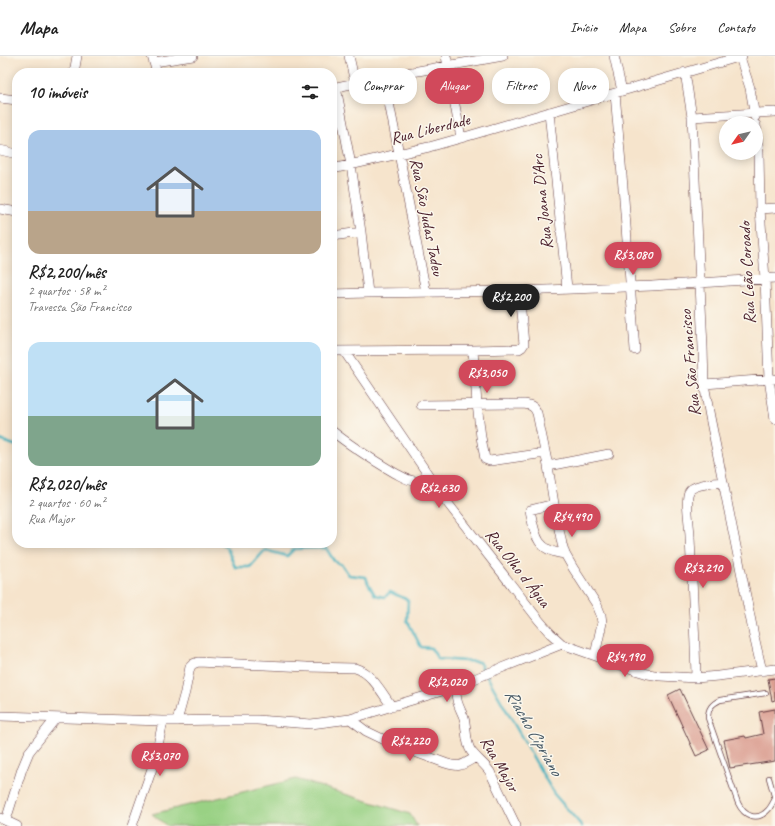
<!DOCTYPE html>
<html lang="pt">
<meta charset="utf-8">
<style>
:root{--surface:#fff;--page:#f2f2f2;--text:#222;--muted:#767676;--line:#e0e0e0;--accent:#d1495b}
body{margin:0;font-family:Caveat,sans-serif;background:var(--page);color:var(--text);height:100vh;display:flex;flex-direction:column;font-size:15px;white-space:nowrap}
*{box-sizing:border-box;margin:0}
p{font-size:13px;color:var(--muted)}
.icon{flex:none;width:22px;height:22px;fill:none;stroke:currentColor;stroke-width:2;stroke-linecap:round;stroke-linejoin:round}
.map{position:relative;flex:1;overflow:hidden}
.drawer{position:absolute;left:12px;top:12px;width:325px;height:480px;display:flex;flex-direction:column;background:var(--surface);border-radius:16px;box-shadow:0 2px 10px #0003}
.drawer>*{flex:none}
.banner{position:absolute;left:349px;top:12px;width:366px;height:36px;display:flex;gap:8px}
.needle{width:26px;rotate:236deg}
.tools{position:absolute;left:719px;top:60px;display:grid;gap:8px}
.tools a{display:grid;place-items:center;width:44px;height:44px;border-radius:50%;background:var(--surface);box-shadow:0 2px 10px #0003;font-size:20px}
.price{position:absolute;translate:-50% -34px;padding:0 9px;border-radius:14px;background:var(--accent);color:#fff;font-size:13px;line-height:26px;filter:drop-shadow(0 1px 2px #0008)}
.price::after{content:'';position:absolute;left:50%;top:24px;width:12px;height:9px;margin-left:-6px;background:inherit;clip-path:polygon(0 0,100% 0,50% 100%)}
.price.selected{background:#222;color:#fff}
ul{padding:0;list-style:none}
li{display:grid;align-content:center;gap:8px;height:212px;padding:0 16px}
li span{display:grid;place-items:center;height:124px;border-radius:12px;color:#555}
li>.icon{margin-inline-start:auto}
span .icon{width:72px;height:72px;fill:#fffc;stroke-width:1}
li b{font-size:17px}
h2{display:flex;justify-content:space-between;align-items:center;height:48px;padding:0 16px;font-size:17px}
.pill{padding:0 14px;border-radius:16px;background:var(--surface);box-shadow:0 2px 10px #0003;font-size:14px;line-height:36px}
.pill.selected{background:var(--accent);color:#fff}
header{display:flex;align-items:center;gap:24px;box-sizing:border-box;height:56px;padding:0 20px;background:var(--surface);border-bottom:1px solid var(--line)}
header strong{font-size:19px}
nav{display:flex;gap:22px;margin-inline-start:auto;font-size:14px}
.map>svg:first-child{display:block}
</style>
<header>
<strong>Mapa</strong>
<nav><a>Início</a><a>Mapa</a><a>Sobre</a><a>Contato</a></nav>
</header>
<div class="map">
<svg width="775" height="770" viewBox="0 0 775 770">
<rect width="100%" height="100%" fill="#fbf7ec"/>
<filter id="ink" filterUnits="userSpaceOnUse"><feTurbulence type="fractalNoise" baseFrequency=".025" numOctaves="2"/><feDisplacementMap in="SourceGraphic" scale="8" xChannelSelector="R" yChannelSelector="G"/><feConvolveMatrix kernelMatrix="1 2 1 2 8 2 1 2 1" color-interpolation-filters="sRGB"/></filter>
<filter id="wash" filterUnits="userSpaceOnUse"><feTurbulence type="fractalNoise" baseFrequency=".012" numOctaves="4" result="noise"/><feDisplacementMap in="SourceGraphic" scale="16" xChannelSelector="R" yChannelSelector="G"/><feGaussianBlur stdDeviation="0.9" result="paint"/><feColorMatrix in="noise" values="0 0 0 0 0 0 0 0 0 0 0 0 0 0 0 0 0 1.4 0 .05"/><feComposite in="paint" operator="in"/></filter>
<g filter="url(#wash)">
<rect width="100%" height="100%" fill="#f6e4cc"/>
<path fill="#99d184" stroke="#727858" d="M296,723L410,758L417,770H167L152,758Z"/>
<g fill="none" stroke-linecap="round" stroke-linejoin="round">
<path stroke="#44b2c0" stroke-width="2.5" d="M0,384L17,390
M221,487L227,492L235,511H250L265,494L287,500L294,493L326,492L334,505L342,509L349,519L366,521L368,527L375,539L385,541L390,536L408,544L407,564L421,591L431,592L438,603L479,606L554,738L582,770"/>
</g>
<g id="blocks">
<path fill="#d79385" d="M775,622V644L772,645L768,623Z
M680,633L709,694L696,700L668,639Z
M775,653V705L730,712L724,684L745,680L746,682L763,678L759,656Z"/>
</g>
</g>
<g filter="url(#ink)">
<use href="#blocks" fill-opacity="0" stroke="#643d43" stroke-width="1"/>
<g fill="none" stroke-linecap="round" stroke-linejoin="round">
<g stroke="#643d43" stroke-width="6">
<path id="lane" d="M766,637L720,644C712,648 708,652 708,662L738,747C744,760 757,766 768,754C771,751 773,746 775,743L769,722"/>
</g>
<g stroke="#643d43" stroke-width="10">
<path id="street" d="M152,0L157,17
M349,0L355,27
M446,0L461,82
M614,0L622,35
M740,1L750,32L755,61
M154,6L193,0
M685,16L692,61L703,291L704,328L710,361L754,580L762,615
M74,17L77,0
M384,21L426,236
M336,31L351,109L361,176L368,237
M332,32L384,21L503,0
M615,37L624,143L635,294
M0,42L17,44
M549,56L567,232
M692,61L775,56
M756,69L759,97L760,153L765,223L769,323L775,363
M0,94L17,98
M332,113L429,91L461,82L742,0
M0,153L17,156
M760,153L775,152
M332,180L361,176
M332,238L368,237L519,235L652,230L775,222
M473,294L477,348L481,381L485,403L490,405L545,397
M332,295L473,294L519,293L522,291L524,288L519,235
M344,295L446,445L538,563L550,577L562,588L638,615L648,618L660,620L696,622L718,620L775,613
M704,328L774,323
M421,349L524,348C531,349 534,350 537,357L548,410L554,448L562,488L565,498L573,512L597,549L601,559L602,567L595,599
M332,375C352,391 373,404 395,417C401,420 408,425 415,425C420,426 426,424 431,422
M548,410L609,398
M554,448L530,454C535,479 536,495 565,498
M696,622C695,575 692,528 690,481C690,471 685,444 689,436C692,428 715,427 723,426
M0,660L163,665L221,664H257L311,668L350,663L455,631
M350,663L366,675L393,688L445,707C461,712 462,709 476,701
M177,665L185,636L190,611L193,608L198,606L307,611L355,612C372,617 382,637 392,651
M0,762L17,770
M6,764L22,713L29,696L56,662
M132,770L155,704L163,665
M516,770L490,716C485,708 477,703 471,695C465,686 467,672 464,662C462,656 458,650 457,644C456,640 456,635 455,631L486,618L562,588"/>
</g>
<use href="#lane" stroke="#fff" stroke-width="4.5"/>
<use href="#street" stroke="#fff" stroke-width="9"/>
</g>
</g>
<g text-anchor="middle" dominant-baseline="central" stroke-width="3" stroke-linejoin="round" paint-order="stroke">
<g font-size="17" fill="#4a1f2b" stroke="#fbf7ec">
<text transform="translate(430 73) rotate(-14)">Rua Liberdade</text>
<text transform="translate(542 146) rotate(-96)">Rua Joana D'Arc</text>
<text transform="translate(427 161) rotate(79)">Rua São Judas Tadeu</text>
<text transform="translate(747 217) rotate(-93)">Rua Leão Coroado</text>
<text transform="translate(690 307) rotate(-95)">Rua São Francisco</text>
<text transform="translate(518 512) rotate(52)">Rua Olho d Água</text>
<text transform="translate(500 708) rotate(60)">Rua Major</text>
</g>
<g font-size="18" font-style="italic" fill="#485a67" stroke="#fbf7ec">
<text transform="translate(534 676) rotate(60)">Riacho Cipriano</text>
</g>
</g>
</svg>
<div class="tools">
<a><svg class="needle" viewBox="-14 -14 28 28"><path d="M0-13l5 13h-10z" fill="#e53935"/><path d="M0 13l5-13h-10z" fill="#767676"/></svg></a>
</div>
<b class="price" style="left:633px;top:220px">R$3,080</b>
<b class="price selected" style="left:511px;top:262px">R$2,200</b>
<b class="price" style="left:487px;top:338px">R$3,050</b>
<b class="price" style="left:439px;top:453px">R$2,630</b>
<b class="price" style="left:572px;top:482px">R$4,490</b>
<b class="price" style="left:703px;top:533px">R$3,210</b>
<b class="price" style="left:625px;top:622px">R$4,190</b>
<b class="price" style="left:447px;top:647px">R$2,020</b>
<b class="price" style="left:410px;top:706px">R$2,220</b>
<b class="price" style="left:160px;top:721px">R$3,070</b>
<div class="banner">
<a class="pill">Comprar</a>
<a class="pill selected">Alugar</a>
<a class="pill">Filtros</a>
<a class="pill">Novo</a>
</div>
<section class="drawer">
<h2>10 imóveis<svg class="icon" aria-label="filters" viewBox="0 0 24 24"><path d="M4 7h16M4 17h16"/><circle cx="9" cy="7" r="2"/><circle cx="15" cy="17" r="2"/></svg></h2>
<ul>
<li><span style="background:linear-gradient(#a9c7e8 65%,#b9a48a 0)"><svg class="icon" aria-label="home" viewBox="0 0 24 24"><path d="M3 11l9-7 9 7M6 9v11h12V9"/></svg></span><div><b>R$2,200/mês</b><p>2 quartos · 58 m²</p><p>Travessa São Francisco</p></div></li>
<li><span style="background:linear-gradient(#bfe0f5 60%,#7fa58c 0)"><svg class="icon" aria-label="home" viewBox="0 0 24 24"><path d="M3 11l9-7 9 7M6 9v11h12V9"/></svg></span><div><b>R$2,020/mês</b><p>2 quartos · 60 m²</p><p>Rua Major</p></div></li>
</ul>
</section>
</div>
